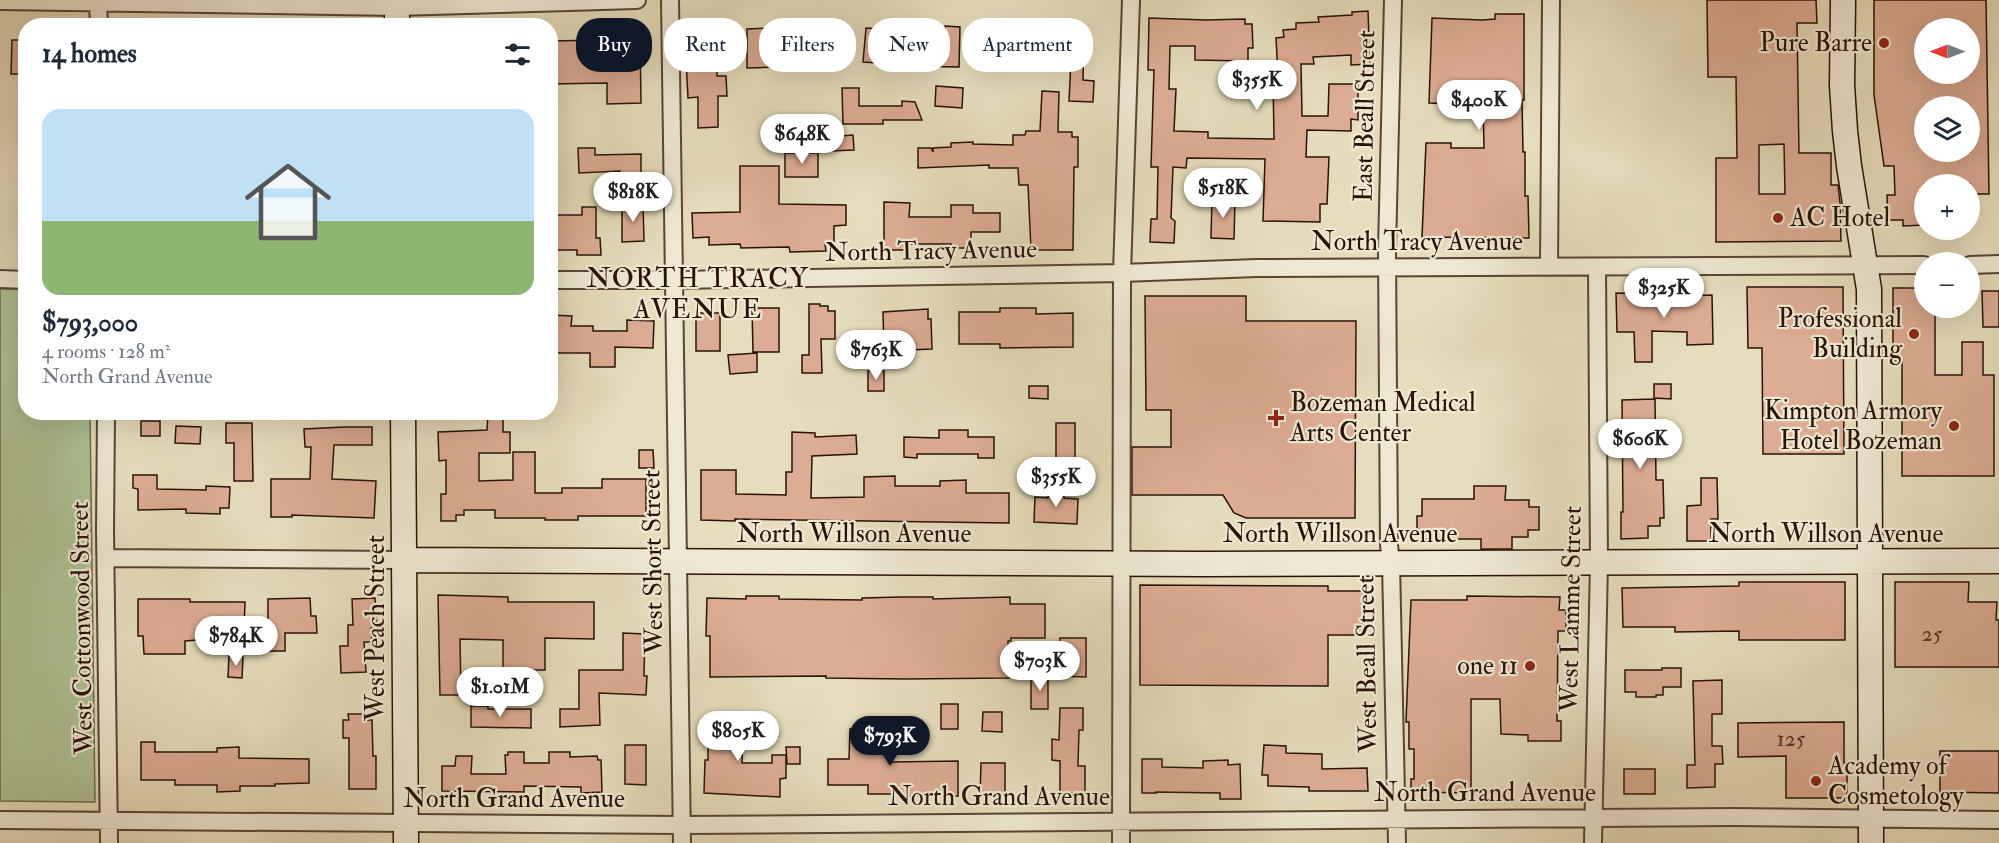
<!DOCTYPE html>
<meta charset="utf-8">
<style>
:root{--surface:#fff;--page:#f6f6f7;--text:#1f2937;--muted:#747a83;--line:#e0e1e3;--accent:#111827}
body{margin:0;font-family:"IM FELL Double Pica",serif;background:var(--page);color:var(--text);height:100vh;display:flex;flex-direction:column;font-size:22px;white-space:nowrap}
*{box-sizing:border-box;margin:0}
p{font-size:20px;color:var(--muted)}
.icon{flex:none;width:33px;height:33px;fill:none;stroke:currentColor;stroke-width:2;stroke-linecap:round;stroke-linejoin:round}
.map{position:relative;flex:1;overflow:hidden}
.panel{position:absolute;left:18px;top:18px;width:540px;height:402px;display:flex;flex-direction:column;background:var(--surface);border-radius:24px;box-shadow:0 6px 24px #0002}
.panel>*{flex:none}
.guide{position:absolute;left:576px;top:18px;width:570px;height:54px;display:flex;gap:12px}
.needle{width:39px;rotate:270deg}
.buttons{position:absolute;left:1914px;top:18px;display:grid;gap:12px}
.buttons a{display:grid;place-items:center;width:66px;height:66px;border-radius:50%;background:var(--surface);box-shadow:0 6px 24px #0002;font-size:30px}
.price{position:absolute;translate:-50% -51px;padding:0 14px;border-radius:21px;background:#fff;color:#222;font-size:20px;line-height:39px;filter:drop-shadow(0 2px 3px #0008)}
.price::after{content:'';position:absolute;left:50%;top:36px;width:18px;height:14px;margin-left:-9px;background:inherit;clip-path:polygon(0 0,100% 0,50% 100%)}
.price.current{background:var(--accent);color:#fff}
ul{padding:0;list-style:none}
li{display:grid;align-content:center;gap:12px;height:318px;padding:0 24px}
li+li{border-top:2px solid var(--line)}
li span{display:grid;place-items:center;height:186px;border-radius:18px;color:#555}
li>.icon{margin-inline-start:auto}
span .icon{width:108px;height:108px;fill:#fffc;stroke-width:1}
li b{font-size:26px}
h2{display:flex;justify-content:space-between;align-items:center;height:72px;padding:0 24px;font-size:26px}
.chip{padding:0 21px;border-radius:24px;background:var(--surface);box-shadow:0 6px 24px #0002;font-size:21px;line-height:54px}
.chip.current{background:var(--accent);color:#fff}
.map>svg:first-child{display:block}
</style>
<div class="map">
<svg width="1999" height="843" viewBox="0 0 1999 843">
<rect width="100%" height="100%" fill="#e6ddbc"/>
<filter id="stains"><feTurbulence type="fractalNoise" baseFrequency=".00333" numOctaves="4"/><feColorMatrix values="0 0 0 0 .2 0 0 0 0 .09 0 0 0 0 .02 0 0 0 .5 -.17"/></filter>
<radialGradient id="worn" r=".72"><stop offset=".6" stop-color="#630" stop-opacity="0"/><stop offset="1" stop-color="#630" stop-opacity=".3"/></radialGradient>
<path fill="#afc295" stroke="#6c6a4e" stroke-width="1.5" d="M0,289H25L26,412L90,413L95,802L0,801Z"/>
<path fill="#ddac94" stroke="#291207" stroke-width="1.5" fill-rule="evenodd" d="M1707,0H1816L1817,23H1797L1799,153H1831V185H1838L1840,203L1841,241L1716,242V158H1737L1736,77H1708ZM1784,144L1785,194H1759V145Z
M1874,0H1986L1989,194H1970V184H1924V225L1903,226V220H1888L1887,195H1895L1894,166H1884L1874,95ZM1924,28H1970V74H1924ZM1924,106H1970V152H1924Z
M1368,11L1370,64L1351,65V55L1313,57L1314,64H1301L1302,116H1328L1329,84H1358V120L1351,119V131L1307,130L1306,157H1329L1327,204H1320V222L1263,221L1265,159L1187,158L1186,168L1173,167L1171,218L1175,221L1174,243L1150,242L1151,219H1157L1158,167H1151L1154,70H1148L1149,18L1206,20L1245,19V24H1252L1253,48H1248V61L1195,60V46H1170L1169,89H1176L1174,131L1208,132V138L1274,139L1273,75H1278L1276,38L1284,37L1283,30L1296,29V23L1319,22L1318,17L1352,15V12Z
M1495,14H1524V100H1522L1523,152H1525V196H1528L1529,238L1422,237L1426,143H1451V148H1484L1483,105L1429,103L1432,18L1482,20L1495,19Z
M1020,21L1021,66H997L996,45L1000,44L999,22Z
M945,26L960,27L959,67L906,66V30H945Z
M1055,27H1084L1083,80L1094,81L1093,102L1069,101L1071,60H1054Z
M772,28V31L813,29L815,66L747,68V29Z
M866,28L880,29L878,63L863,62Z
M606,37H640L641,103L607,104V83L550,84V41L606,40Z
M12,40H26V74H11Z
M717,58V76H726L727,96H718V127L698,128V97L688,98L686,59Z
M936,86L963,88L962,108L935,106Z
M842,88H859V106H902V101L915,102L922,120H883V124H843Z
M1042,91L1059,92L1058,132H1072V137H1078V167H1074L1073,250H1031L1028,185H1019L1018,168H989V165L918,168V148H931L933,152V148L951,147V143L973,142V144L1013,145V135H1025L1026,131H1040Z
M853,135L854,150L830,151V137Z
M578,148H595V155L641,154V176H620V171L579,173Z
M785,153H818V177H785Z
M740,166H779V204L846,205V225L834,226V244H825L826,251L790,252L789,247L741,248L740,244L709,245V237L693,238L692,213L740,212Z
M1212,199L1235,200L1234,239L1211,238Z
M884,202L910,203L909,217H951V205H973V213H1000V232H971V248H951V244H909V250H884Z
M622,204H643L644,241L622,242Z
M582,207H596V238H600L601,255H577V250H550V215H582Z
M1747,287H1843L1844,454H1763L1762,348H1748Z
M1893,288H1924V308H1935V375H1962V342H1983V375H1994V476H1902V361H1893Z
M1982,291H1999V327H1983Z
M1616,293L1660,294V298L1687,299V296L1712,295L1713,344L1687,345V332L1652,331V362H1635L1634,332H1617Z
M1145,296H1246V321H1356L1355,518H1246L1234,513L1223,495H1132V447H1171V410H1146Z
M809,304H820V306H828V311H835V339H821L822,373H802V355H809Z
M752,308H779V352H753Z
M1000,308H1036V314L1073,313V347L1000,348V344H959V312H1000Z
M928,309V319H931L932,349L884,351L883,312Z
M696,313H720V351H696Z
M551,315L572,316L571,326H593V331H627V320L654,321L653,348L615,347V367H590V353H550Z
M757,353V372L730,374L728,355Z
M868,371H884V391H868Z
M1654,384H1671V399L1654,398Z
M1029,386H1048V399L1029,398Z
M1655,399L1656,480H1663L1664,518H1660V526H1648V538L1621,539V512H1623L1622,400Z
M488,412H503V432H510V453H479V481L513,480V452H535V493H562V488H602V479H646V516H578V520H545V518H495V510H464V515H456V521H441V494H446V460L439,461L438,432L487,430Z
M141,421H160V436H141Z
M226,423H252L253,481H234V443H226Z
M1056,423H1075V471H1056Z
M176,426L201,427L200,444L175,443Z
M344,427H372V445H334L332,479L376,481L374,518L292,515V517H271V479H310L311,447H305L304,429Z
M939,430H968V437H994V458H978V454H917V458L904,457V437L939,438Z
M792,432L815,433V437L856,435L857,454L812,456L811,498L864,497V477L895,476V486H940V481L966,480V493H1009V523L735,519V521L701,520V470H736V494L786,495V472H792Z
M639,450H653L654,468H639Z
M133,475H157V489L206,490V486L230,487L229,508H220V514L186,513V509L138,510V489L133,488Z
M1701,478H1717L1718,519H1711V541H1687V506L1701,505Z
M1048,485L1064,486V498L1078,499L1077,524L1034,522L1035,497L1048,498Z
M1474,486H1506L1505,500H1529V507H1539V530H1528V537H1512V549H1481V539H1423V531H1417V516H1422V499H1474Z
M1739,582H1845V640H1739V631L1675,632V627H1623L1622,588L1739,586Z
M1895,582H1969L1968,602H1997L1996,620H1999V667H1895Z
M1140,585L1328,586V591H1363L1362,635H1328V686L1140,685Z
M438,595L508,597V602H594V639L545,638V670H525L503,669V640L460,639L461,695H440Z
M746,596H779V599L862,600V598L901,597H933V599L1010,597V604H1045V638H1011V641H1008L1009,678L904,679L826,678V676L710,677V636H706L707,598L746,599Z
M1467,596L1560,597L1559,610H1566V631H1558L1557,721H1561V741H1528V735L1501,734L1500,699H1471V793L1411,792V779H1414V749H1409V722H1406L1411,600H1467Z
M310,598L311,616H316L317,633H285V651H268V599Z
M375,598L377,628H371L372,642H364L366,672L341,673L340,646H348V625H353L352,599Z
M138,599H190V602H245L244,629H240V634L197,633V640L185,641V654H144L143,636H138Z
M623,633L645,634L644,676H647L646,695L599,693L600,725L560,727V709H579V670H623Z
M1060,638H1086V677L1059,676Z
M229,656L243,657L242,678L228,677Z
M1662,668H1681V687H1663V695H1656V697H1636V692H1625V670H1662Z
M1031,676H1048V709H1031Z
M1722,680V714H1712V746H1722L1723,764H1715V787L1687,788V765H1695L1693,681Z
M941,704H958V729H941Z
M471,706H488V709H531V728L471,727Z
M1060,708H1083V730H1079L1078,766H1085V793H1060V761L1052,760V739L1059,740Z
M983,712H1002V732L982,731Z
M348,714H365L366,720H372L373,756H376V789H349V738H343V720H349Z
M708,715L749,716V737H743L742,763H772V755H786V778L780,779V797L704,793L705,760H708Z
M872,717H891V762L958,761V796H906V794H868V785H828V759H849L850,729H872Z
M1844,722V763H1847V798H1786V756L1738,757V723Z
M141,742H155V752H217V748L239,747V758L309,759V783L275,784V786H240V791L217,792V785H175V780H141Z
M625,745H646V785L625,784Z
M1264,745L1286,746V753L1322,754V769L1367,768L1368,791H1309V787L1268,786V775H1262Z
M786,747H800V764H787Z
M1940,751H1999V793L1940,792Z
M508,752H524V763H549V752H570V757L597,756L598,760H601L602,792L581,793V787L524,786V792L442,791V766H455L456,756H472L471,774H506L505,755H508Z
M1142,759H1162V767L1203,768V761L1228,760V765L1240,764L1241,799H1220V793L1156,792V793H1142Z
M981,763H1005V796H980Z
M1624,769H1655V794H1624Z"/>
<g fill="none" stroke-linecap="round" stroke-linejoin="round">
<g stroke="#584534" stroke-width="20">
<path id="street" d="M98,0L99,26
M670,0L682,843
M1393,0L1387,249L1389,545L1391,563L1397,843
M0,1L397,7L637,0
M1970,265L1999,264
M1549,267L1551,0
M0,279L26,280
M550,280H675L1122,273L1257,268L1924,265
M106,412L105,530L109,843
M106,558L404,560
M0,820L682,825L1734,817L1999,820
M1121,843L1122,273L1131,0
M1593,843L1599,563L1597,267"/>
</g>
<g stroke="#291207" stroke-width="27">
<path id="secondary" d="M397,0V26
M1843,0L1842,85L1845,131L1849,166L1869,289L1871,843
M403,412L406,843
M404,560C936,565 1467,565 1999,561"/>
</g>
<use href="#street" stroke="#efe9d3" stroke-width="16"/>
<use href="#secondary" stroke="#efe9d3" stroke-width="24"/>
</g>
<g fill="#8f2418" stroke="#efe9d3" stroke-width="2">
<circle cx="1884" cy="43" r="6"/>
<circle cx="1778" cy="218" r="6"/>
<circle cx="1914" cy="334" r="6"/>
<path d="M1273 409h6v6h6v6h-6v6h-6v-6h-6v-6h6z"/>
<circle cx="1954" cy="426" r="6"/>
<circle cx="1530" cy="666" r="6"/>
<circle cx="1816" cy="781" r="6"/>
</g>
<g text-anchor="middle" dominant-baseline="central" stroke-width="4.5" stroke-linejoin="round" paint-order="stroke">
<g font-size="22" fill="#56382a">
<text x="1932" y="634">25</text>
<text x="1791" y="739">125</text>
</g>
<g font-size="26" fill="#291207" stroke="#efe9d3" text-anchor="end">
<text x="1872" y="43">Pure Barre</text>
<text x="1790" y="218" text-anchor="start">AC Hotel</text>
<text x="1902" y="319">Professional<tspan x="1902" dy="30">Building</tspan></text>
<text x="1290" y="403" text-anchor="start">Bozeman Medical<tspan x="1290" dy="30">Arts Center</tspan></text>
<text x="1942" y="411">Kimpton Armory<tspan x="1942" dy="30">Hotel Bozeman</tspan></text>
<text x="1518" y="666">one 11</text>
<text x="1828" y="766" text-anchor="start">Academy of<tspan x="1828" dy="30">Cosmetology</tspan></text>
</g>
<g font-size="26" fill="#291207" stroke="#efe9d3">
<text transform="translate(1365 116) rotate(-89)">East Beall Street</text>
<text x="1417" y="242">North Tracy Avenue</text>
<text transform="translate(931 251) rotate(-1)">North Tracy Avenue</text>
<text x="854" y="534">North Willson Avenue</text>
<text x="1340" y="534">North Willson Avenue</text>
<text x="1826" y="534">North Willson Avenue</text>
<text transform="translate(653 562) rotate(-91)">West Short Street</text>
<text transform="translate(1571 609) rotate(-89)">West Lamme Street</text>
<text transform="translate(82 628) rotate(-91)">West Cottonwood Street</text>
<text transform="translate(376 628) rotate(-90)">West Peach Street</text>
<text transform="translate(1367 664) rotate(-91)">West Beall Street</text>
<text x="1485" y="793">North Grand Avenue</text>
<text x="999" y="797">North Grand Avenue</text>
<text x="514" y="799">North Grand Avenue</text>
</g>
<g font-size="27" letter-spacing="1.5" fill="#291207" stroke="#efe9d3">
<text x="698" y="278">NORTH TRACY<tspan x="698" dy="31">AVENUE</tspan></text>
</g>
</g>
<rect width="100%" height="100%" filter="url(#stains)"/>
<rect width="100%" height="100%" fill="url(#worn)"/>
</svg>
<div class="buttons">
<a><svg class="needle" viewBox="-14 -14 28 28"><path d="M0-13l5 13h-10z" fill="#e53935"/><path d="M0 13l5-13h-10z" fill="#747a83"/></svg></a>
<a><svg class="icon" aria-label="layers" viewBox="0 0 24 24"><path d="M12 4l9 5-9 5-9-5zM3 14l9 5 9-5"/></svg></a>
<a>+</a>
<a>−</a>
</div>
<b class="price" style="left:1257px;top:111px">$355K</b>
<b class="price" style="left:1479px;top:131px">$400K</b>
<b class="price" style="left:802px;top:165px">$648K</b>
<b class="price" style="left:1223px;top:219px">$518K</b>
<b class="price" style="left:633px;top:223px">$818K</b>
<b class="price" style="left:1664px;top:319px">$325K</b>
<b class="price" style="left:876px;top:381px">$763K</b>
<b class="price" style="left:1640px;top:470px">$606K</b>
<b class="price" style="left:1056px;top:508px">$355K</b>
<b class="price" style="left:236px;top:667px">$784K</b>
<b class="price" style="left:1040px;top:692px">$703K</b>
<b class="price" style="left:500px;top:718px">$1.01M</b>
<b class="price" style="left:738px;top:762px">$805K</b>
<b class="price current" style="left:890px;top:767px">$793K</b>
<div class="guide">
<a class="chip current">Buy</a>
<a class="chip">Rent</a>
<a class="chip">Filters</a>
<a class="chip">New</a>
<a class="chip">Apartment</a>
</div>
<section class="panel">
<h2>14 homes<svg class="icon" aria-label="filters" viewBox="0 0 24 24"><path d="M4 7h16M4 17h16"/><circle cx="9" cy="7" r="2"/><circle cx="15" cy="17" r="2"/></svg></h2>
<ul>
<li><span style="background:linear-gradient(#bfe0f5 60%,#8fb573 0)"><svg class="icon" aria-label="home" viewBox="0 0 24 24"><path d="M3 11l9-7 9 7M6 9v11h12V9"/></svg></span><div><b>$793,000</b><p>4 rooms · 128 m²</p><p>North Grand Avenue</p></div></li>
</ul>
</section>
</div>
